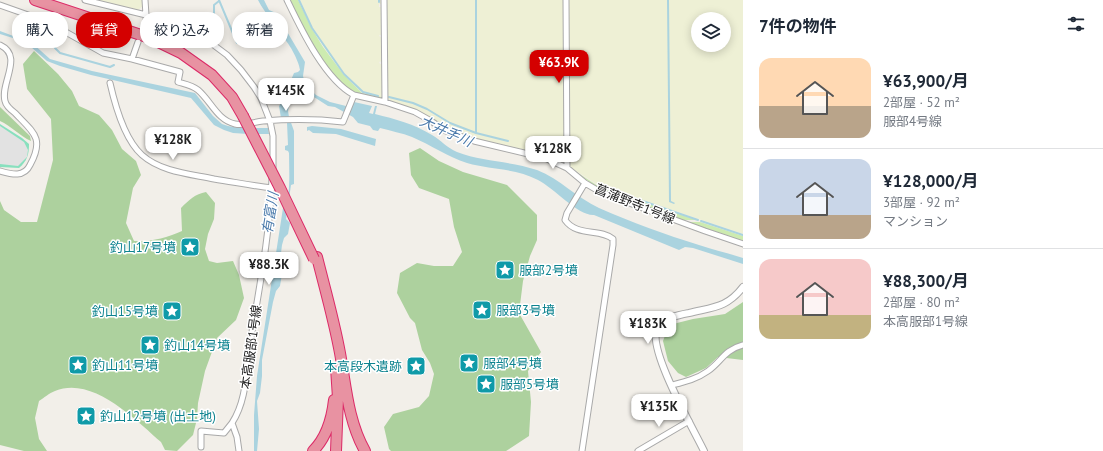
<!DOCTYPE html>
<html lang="ja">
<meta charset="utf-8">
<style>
:root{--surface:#fff;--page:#f6f6f7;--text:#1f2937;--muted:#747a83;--line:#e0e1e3;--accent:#d40000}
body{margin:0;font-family:"PT Sans","Noto Sans JP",sans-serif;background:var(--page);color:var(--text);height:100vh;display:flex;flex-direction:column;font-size:15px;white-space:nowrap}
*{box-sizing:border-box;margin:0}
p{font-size:13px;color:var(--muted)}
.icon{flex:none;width:22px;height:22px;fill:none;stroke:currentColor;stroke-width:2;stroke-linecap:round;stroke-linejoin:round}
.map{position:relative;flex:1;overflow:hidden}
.panel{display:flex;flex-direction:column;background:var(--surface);width:360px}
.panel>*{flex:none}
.hud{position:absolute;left:12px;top:12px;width:380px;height:36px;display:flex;gap:8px}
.buttons{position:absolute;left:691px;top:12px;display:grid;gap:8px}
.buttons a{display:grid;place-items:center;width:40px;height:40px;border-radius:50%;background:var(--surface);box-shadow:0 2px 10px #0003;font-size:20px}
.price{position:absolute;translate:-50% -34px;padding:0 9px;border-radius:8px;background:#fff;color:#222;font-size:13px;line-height:26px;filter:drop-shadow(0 1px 2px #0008)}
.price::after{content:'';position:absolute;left:50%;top:24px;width:12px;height:9px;margin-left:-6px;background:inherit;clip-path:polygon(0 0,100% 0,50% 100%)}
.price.current{background:var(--accent);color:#fff}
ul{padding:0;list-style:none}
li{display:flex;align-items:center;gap:12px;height:100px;padding:0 16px}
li+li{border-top:1px solid var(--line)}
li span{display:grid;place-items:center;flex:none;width:112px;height:80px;border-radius:12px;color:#555}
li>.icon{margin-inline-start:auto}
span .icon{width:48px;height:48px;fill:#fffc;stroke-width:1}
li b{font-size:17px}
h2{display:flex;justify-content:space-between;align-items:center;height:48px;padding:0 16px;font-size:17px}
.pill{padding:0 14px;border-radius:16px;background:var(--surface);box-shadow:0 2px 10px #0003;font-size:14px;line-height:36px}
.pill.current{background:var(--accent);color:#fff}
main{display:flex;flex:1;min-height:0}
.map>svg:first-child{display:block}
</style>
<main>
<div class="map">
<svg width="743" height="451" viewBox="0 0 743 451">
<rect width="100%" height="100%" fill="#f2efe9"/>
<path fill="#eef0d5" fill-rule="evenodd" d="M93,0H143V6L138,10Z
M300,0H382V4H379V7H382V35H379L380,37H382L383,61L379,62L380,64H383L382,97L363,92L344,73L324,47L312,28Z
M387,0H564L566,162L563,164L539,154L500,147L452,132L389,102L387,100Z
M568,0H743V234L598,185L570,167ZM698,19H724V45H698Z"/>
<path fill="#cdebb0" d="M289,0H298L312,29L323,47L344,75L362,93L382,97L380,99C372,97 361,96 354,92C325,78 303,27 289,0Z
M569,167L598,186L696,220H676L603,192Z
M683,222H700L743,236V242Z"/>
<path fill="#add19e" d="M34,51L58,74L72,91L79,106L99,115L112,130L122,149L136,161L141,175L133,188L126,223L134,241C151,242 166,238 182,231L181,208C189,200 195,194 206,192L215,203L214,219L208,234L205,249L209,261L217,263L233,261L239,275L244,298L236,320L217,338L205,371L198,403L197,419L193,435L177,451L165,450L161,442C136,420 92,375 55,391C49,393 44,398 39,401L35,418L39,439L47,451H24L0,445V201L4,210L21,222H37L53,160L51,119L27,89L23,64Z
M0,107L30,136L31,141C20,136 11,126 0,121Z
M420,148L439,161L463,172L507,185L537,215V240L530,256L523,281L519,313L541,352L528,371L531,402L529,436L506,451H391L389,449L384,427L393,414L419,407L429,396L434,374L430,363L422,350L415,323L410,318L397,293L400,273L417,263L434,266H453L462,252L454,227L449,199L419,188L411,175L409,153Z
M743,302V360L718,357L706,368L686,377L678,373L668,361L663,341L669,325L693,319L725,314Z"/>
<path fill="#88e0be" d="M0,124L22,138L29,144C29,155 27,161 19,168L0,167Z"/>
<path fill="#e2e2e2" d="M0,126L24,142L28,150L27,157L18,166L0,164Z"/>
<path fill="#aad3df" d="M258,0H264L269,10L276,13L305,62L303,76L305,84L316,95L330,102L346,106H348L354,102L372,106L369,113L373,114L375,106H377L375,114C395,119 414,124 432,135C441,140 447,148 457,152C483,162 511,161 537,170C560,179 577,198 599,208C631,222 666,235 699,245C714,250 728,253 743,258V264L693,248L685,247L679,250L594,215C578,216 554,188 538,180C516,168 491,170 467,163C448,157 431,145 412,137C402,133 391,131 380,128L378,131L373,130L370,126L358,123L353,117L335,107L328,106L314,97L308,93L300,82L298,78H296L292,87L288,111L289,117L294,131V184L291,185L286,219L290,223L288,234L284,238L282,245L280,261L283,268L280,286L276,291L273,302L262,360V376L260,393L257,401L259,429L257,451H254V415L257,376L283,208L285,209C291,192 289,171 289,153L288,151L285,150V146L288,145L287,123L281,118L279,106L287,96L288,87L294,73L298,72L300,70C299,61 288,40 281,36C280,28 274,26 270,20C267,13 261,7 258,0Z
M667,0H669L671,201L675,203L674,204L669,202Z
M0,31L32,43L50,59L92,71L195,93L213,116L222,124L228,126L239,128H268L269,134H248L233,133L224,130L214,125L191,98L91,75L60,66L47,61L31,47L16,39L0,34Z
M312,126L341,129L376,139L375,146L336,134L313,133L309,130L307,131V127Z"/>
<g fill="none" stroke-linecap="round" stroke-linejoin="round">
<path stroke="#aad3df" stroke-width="2" d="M219,0L237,43
M299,0L312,28L344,74L363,92L378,96
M379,0V2
M476,0V133
M50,27L51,35L49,38L55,42V48L60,53L110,67L114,65
M214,38V5L219,1
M389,97L413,103L427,109L450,123L476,133L508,141
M599,186L698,220
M701,221L743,235"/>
<path stroke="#c8c6c1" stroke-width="5" stroke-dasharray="5 2.5" stroke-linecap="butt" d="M140,35L146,15"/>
<g stroke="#a9a9a9" stroke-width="7">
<path id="minor" d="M85,0L146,15L203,37L227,55L241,70L254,87L261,98L270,121L273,136V170
M145,0L146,15
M287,0C301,29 325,80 354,95
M384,0L385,102
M566,0L567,168
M0,5L48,22L103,53L132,59L180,72L178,82C185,84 192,85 198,90C211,101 217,120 235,124C244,126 254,122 263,121C289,119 317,119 343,122L354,95L385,102L415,112L431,121L446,131L474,141L545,158L567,168L585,183L602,193L705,231L743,244
M0,45C24,56 0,83 5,101C6,106 11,110 15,113C33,132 45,138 30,165C24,178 11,174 0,171
M132,59L138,42
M110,83C115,105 124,139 142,155C161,172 191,174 214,179C234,182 253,186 272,188
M672,385C684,382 697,379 708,371C722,361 724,350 743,345
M201,447V431L224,433L232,423
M239,451L237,437L232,423C247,400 246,371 250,344C259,289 270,234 272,178
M582,451L613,245V239C600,228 577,237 565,220L567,213L585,183
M638,451L689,421"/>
</g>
<g stroke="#a9a9a9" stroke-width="8">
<path id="tertiary" d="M704,451C694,430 647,349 657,329C663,318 678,315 689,313C713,307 727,308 743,287"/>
</g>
<g stroke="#dc2a67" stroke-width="12">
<path id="motorway" d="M35,0L150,38L181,53L212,75L232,97L243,116
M317,257C325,289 334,320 340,353C346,386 348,421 365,451
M336,368L338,398L336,451
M313,451C326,438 332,418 334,400"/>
</g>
<use href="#minor" stroke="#fff" stroke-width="5"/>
<use href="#tertiary" stroke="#fff" stroke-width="6"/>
<use href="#motorway" stroke="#e892a2" stroke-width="10"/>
<g stroke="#dc2a67" stroke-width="12" stroke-linecap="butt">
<path id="motorway-bridge" d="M243,116L280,188L314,259"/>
</g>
<use href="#motorway-bridge" stroke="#e892a2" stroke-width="10"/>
</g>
<defs>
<g id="sight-square" transform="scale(1)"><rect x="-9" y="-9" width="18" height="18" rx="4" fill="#0f9aa8" stroke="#fff"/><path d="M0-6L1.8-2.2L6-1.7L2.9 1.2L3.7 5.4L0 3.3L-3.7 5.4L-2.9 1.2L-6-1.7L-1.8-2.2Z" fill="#fff"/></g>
</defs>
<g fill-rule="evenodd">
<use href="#sight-square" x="190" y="247"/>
<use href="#sight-square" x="505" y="270"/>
<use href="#sight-square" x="482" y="310"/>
<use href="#sight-square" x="172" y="311"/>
<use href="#sight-square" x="150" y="345"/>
<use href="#sight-square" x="469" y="363"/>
<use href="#sight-square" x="78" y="365"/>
<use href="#sight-square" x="416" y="366"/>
<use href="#sight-square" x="486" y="384"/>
<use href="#sight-square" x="86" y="416"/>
</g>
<g text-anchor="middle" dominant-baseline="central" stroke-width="3" stroke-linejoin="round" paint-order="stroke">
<g font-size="13" fill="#222" stroke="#fff">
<text transform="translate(635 204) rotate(22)">菖蒲野寺1号線</text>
<text transform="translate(251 347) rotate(-82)">本高服部1号線</text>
</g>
<g font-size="13" fill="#0d838f" stroke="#fff" text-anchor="start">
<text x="176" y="247" text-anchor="end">釣山17号墳</text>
<text x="519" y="270">服部2号墳</text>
<text x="496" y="310">服部3号墳</text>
<text x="158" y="311" text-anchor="end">釣山15号墳</text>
<text x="164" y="345">釣山14号墳</text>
<text x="483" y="363">服部4号墳</text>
<text x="92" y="365">釣山11号墳</text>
<text x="402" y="366" text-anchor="end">本高段木遺跡</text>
<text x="500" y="384">服部5号墳</text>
<text x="100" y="416">釣山12号墳 (出土地)</text>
</g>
<g font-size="14" font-style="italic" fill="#4a7aab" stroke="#fff">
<text transform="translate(446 131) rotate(24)">大井手川</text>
<text transform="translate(270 213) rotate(-81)">有富川</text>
</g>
</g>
</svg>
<div class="buttons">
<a><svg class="icon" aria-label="layers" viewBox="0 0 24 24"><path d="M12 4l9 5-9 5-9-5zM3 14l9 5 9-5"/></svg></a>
</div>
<b class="price current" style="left:559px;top:84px">¥63.9K</b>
<b class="price" style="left:286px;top:112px">¥145K</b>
<b class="price" style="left:173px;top:161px">¥128K</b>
<b class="price" style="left:553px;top:170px">¥128K</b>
<b class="price" style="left:269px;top:286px">¥88.3K</b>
<b class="price" style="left:648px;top:345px">¥183K</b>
<b class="price" style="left:659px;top:428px">¥135K</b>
<div class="hud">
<a class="pill">購入</a>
<a class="pill current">賃貸</a>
<a class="pill">絞り込み</a>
<a class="pill">新着</a>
</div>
</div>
<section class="panel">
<h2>7件の物件<svg class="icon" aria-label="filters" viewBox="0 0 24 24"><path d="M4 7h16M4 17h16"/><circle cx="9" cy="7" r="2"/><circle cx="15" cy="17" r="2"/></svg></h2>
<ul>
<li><span style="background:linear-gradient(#ffd9b3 60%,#b9a48a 0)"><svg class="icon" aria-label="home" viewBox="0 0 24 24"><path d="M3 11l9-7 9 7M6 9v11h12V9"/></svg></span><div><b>¥63,900/月</b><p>2部屋 · 52 m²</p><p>服部4号線</p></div></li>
<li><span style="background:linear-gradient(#c9d6e8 70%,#b9a48a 0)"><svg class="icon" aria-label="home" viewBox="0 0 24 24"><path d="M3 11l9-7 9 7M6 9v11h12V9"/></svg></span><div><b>¥128,000/月</b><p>3部屋 · 92 m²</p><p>マンション</p></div></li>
<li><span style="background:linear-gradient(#f6c9c9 70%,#c2b280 0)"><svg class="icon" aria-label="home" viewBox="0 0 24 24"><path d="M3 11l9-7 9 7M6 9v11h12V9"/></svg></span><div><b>¥88,300/月</b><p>2部屋 · 80 m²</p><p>本高服部1号線</p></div></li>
</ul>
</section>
</main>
